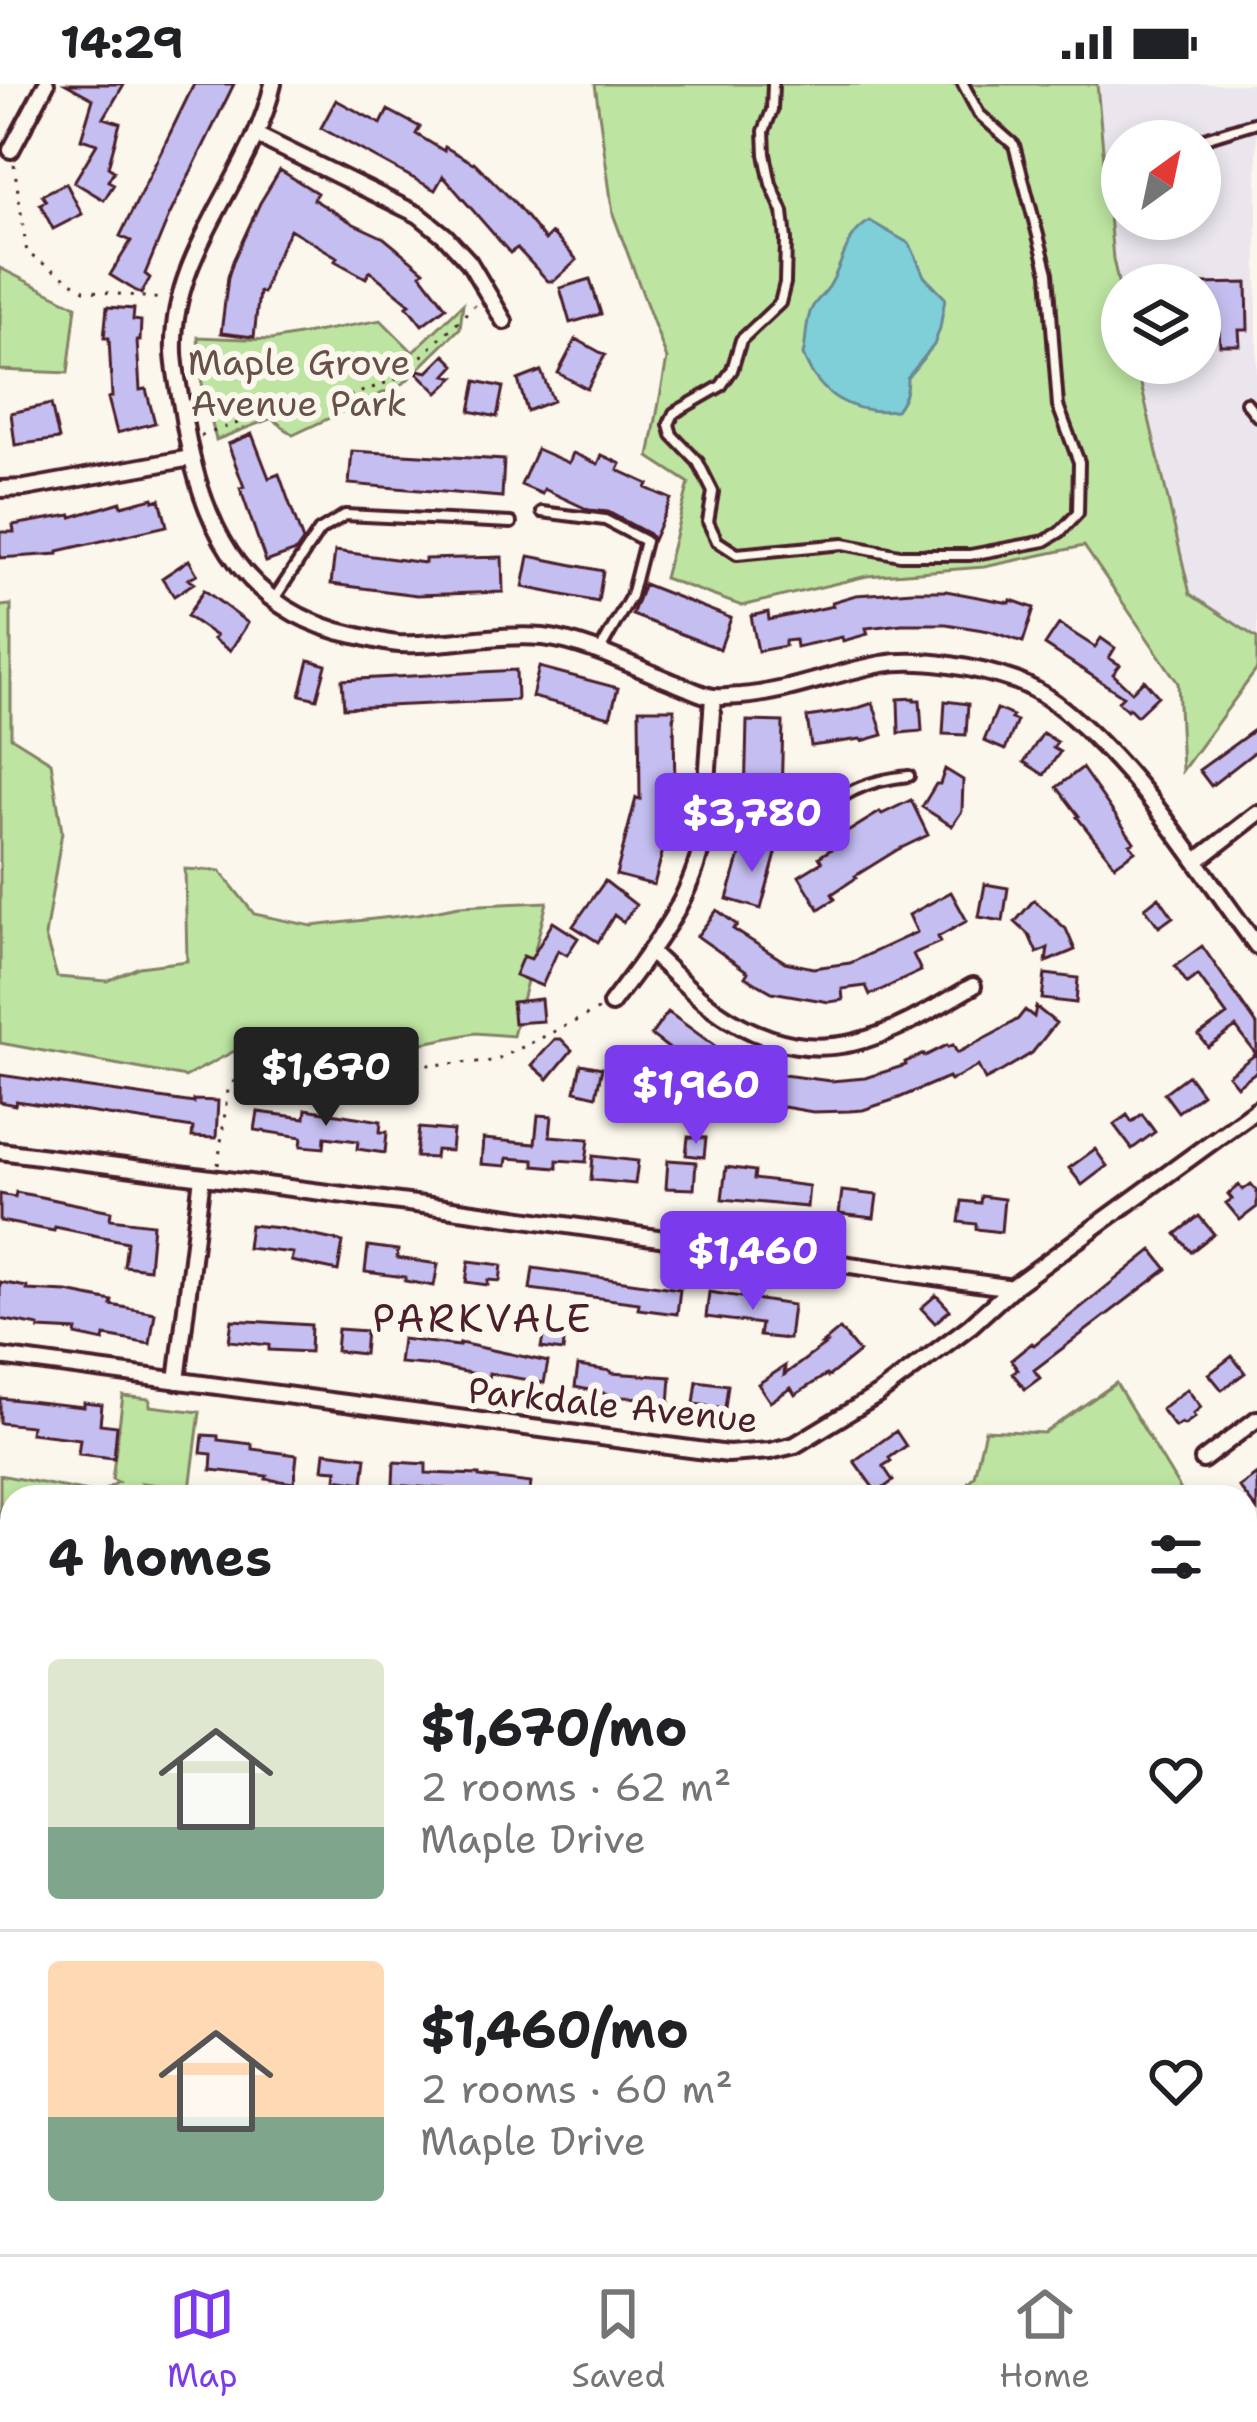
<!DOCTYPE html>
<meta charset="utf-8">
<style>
:root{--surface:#fff;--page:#f6f6f6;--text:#202124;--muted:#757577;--line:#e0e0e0;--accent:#7c3aed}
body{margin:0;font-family:"Shantell Sans",sans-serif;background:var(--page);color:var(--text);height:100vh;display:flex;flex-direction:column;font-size:45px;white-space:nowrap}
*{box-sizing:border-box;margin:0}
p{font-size:39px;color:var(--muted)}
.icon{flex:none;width:66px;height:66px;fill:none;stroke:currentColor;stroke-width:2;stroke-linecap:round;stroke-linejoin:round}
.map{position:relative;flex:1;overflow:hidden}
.side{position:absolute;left:0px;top:1401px;width:1257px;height:771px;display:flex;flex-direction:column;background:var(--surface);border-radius:36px 36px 0 0;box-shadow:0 6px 18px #0003}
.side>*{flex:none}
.needle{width:78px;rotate:33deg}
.controls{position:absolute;left:1101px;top:36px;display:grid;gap:24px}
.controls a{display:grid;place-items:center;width:120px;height:120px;border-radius:50%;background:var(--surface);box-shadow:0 6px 18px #0003;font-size:60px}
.price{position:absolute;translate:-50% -102px;padding:0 27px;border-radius:12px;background:var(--accent);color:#fff;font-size:39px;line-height:78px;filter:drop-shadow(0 3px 6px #0008)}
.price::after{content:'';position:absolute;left:50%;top:72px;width:36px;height:27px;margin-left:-18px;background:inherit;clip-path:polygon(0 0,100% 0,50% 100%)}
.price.current{background:#222;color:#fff}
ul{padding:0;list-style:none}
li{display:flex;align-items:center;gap:36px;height:300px;padding:0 48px}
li+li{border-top:3px solid var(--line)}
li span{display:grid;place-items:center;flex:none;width:336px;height:240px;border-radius:12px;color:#555}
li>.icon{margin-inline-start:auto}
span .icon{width:144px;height:144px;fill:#fffc;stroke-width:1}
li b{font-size:51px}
h2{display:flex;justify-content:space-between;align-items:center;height:144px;padding:0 48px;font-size:51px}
.status{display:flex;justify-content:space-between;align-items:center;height:84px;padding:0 60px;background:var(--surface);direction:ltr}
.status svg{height:33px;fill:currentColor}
.dock{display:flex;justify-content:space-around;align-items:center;height:168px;border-top:3px solid var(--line);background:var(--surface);font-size:33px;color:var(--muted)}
.dock a{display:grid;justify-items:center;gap:6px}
.dock .current{color:var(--accent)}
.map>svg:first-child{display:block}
</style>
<div class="status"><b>14:29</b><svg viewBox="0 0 49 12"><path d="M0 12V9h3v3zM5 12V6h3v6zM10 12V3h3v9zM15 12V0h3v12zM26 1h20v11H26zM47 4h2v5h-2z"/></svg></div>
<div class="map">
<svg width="1257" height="2170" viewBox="0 0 1257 2170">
<rect width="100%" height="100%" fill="#fbf7ec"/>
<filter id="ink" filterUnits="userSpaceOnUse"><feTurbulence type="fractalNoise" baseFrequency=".00833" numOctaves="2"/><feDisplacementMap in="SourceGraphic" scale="24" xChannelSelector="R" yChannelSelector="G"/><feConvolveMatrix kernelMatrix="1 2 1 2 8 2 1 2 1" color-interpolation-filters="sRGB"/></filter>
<g filter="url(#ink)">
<path fill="#ebe6ee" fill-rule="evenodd" d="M1097,0H1257V554L1190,510L1136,279H1200V201H1122V216L1113,175ZM1122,57H1200V135H1122Z"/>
<path fill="#bde5a1" stroke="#848266" stroke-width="3" d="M595,0H1097L1113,175L1122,216V279H1136L1190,510L1257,554V585L1182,687L1178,599L1084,462L984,483L867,492L742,522L664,494L689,399L649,373L667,275L613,130Z
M0,184L76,222L68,289L0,286Z
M463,220L460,244L404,299L293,351L272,334L216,356L201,295L198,253L271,256L381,236L413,268Z
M11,521V653L51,678L62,748L45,852L57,893L107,897L139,883L187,877L185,785L220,787L254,830L312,842L418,830L459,822L547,818L513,952L475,949L418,960L244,962L185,993L0,959V522Z
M1116,1299L1185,1413H955L974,1392L985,1346L1044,1349Z
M123,1312L150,1315V1322L200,1328L190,1405L142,1399L151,1413H12V2160H986L988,2170H0V1391L98,1410L118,1398L112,1395Z
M1245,1442L1257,1443V2004L1245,1991Z"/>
<path fill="#7fcfd9" stroke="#6a8993" stroke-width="3" d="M870,137L910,160L924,192L945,214L940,244L934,261L907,294C907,308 904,315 896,326C853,331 819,312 803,271C807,257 805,236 812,224C816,216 825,210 830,201C843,180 846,149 870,137Z"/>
<path fill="#c5bff1" stroke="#4a1f2b" stroke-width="3" d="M66,0H124L104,34L120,39L108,83L114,87L108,97L114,100L104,116L74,98L97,60L81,55L93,15Z
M194,0H234L169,132L145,190L150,194L141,210L110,191L131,157L120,152Z
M336,16L381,40L388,26L420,43L416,50L444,67L445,63L473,79L474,78L515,119L545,156L552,149L577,176L554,197H548L517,164L510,169L443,92L435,106L321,44Z
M280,86L317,109L313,115L354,140L384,154L424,187L421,190L446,223L422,241L407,222L410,220L370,187L366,194L335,177L337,173L290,145L271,184L263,209L259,208L254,253L221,249L228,193L233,177L260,119Z
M66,99L82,130L53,145L40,120L46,117L42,111Z
M590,195L601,230L570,239L560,204Z
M1247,199L1248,246H1239L1240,261H1220L1219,247H1207V223H1200V200Z
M107,223L134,225L133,236L141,237L140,257H137L140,306L146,305L155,339L117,349L108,314L112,313L109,254H104Z
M576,255L605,271L587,305L558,289Z
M445,271L455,281L446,291L455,293L438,309L414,285L428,288Z
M541,287L553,317L527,327L518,296Z
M476,297L503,303L497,333L470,327Z
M51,320L59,355L15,361L11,329Z
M252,350L269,394L279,390L303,457L296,467L266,478L240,404L244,403L228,360Z
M537,365L569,379L573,369L598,380L602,371L621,380L618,386L648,400L646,404L671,415L653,456L649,450L608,428L589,426L544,405L542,410L521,401Z
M352,367L504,376L502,413L349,400Z
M153,414L154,417L160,415L167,442L58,467V470L0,474V448H14L13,441L71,431L72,433L121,418L122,422Z
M335,467L425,479V475L502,473L503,508L417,511L331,500Z
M529,472L603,487L598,518L523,503Z
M189,476L197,490L188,495L194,499L174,512L162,494Z
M644,500L731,534L720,565L632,531Z
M204,506L248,539L230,567L213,555L216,552L187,532Z
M913,507H946L1010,519L1011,516L1034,524L1023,558L989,547L946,540H902L866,544L868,550L843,557L842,553L796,563L795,556L785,557V562L758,567L751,532L768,528L769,536L833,522L832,518L856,511Z
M1059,540L1095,563L1101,554L1115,564L1109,574L1120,581L1113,590L1132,608L1144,596L1158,612L1137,632L1129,624L1127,626L1118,617L1123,612L1045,561Z
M309,576L326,581L317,615L300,611Z
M539,583L618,604L610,633L532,613Z
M516,586L517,616L344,624L342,596Z
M914,614V616H920L922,647L899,649L898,615Z
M945,617L968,620L966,651L943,650Z
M873,619L883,651L862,657L861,655L811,662L807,633L852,626Z
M639,625H674L675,720L654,801L616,791L636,714L640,715Z
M997,625L1013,632L1011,635L1017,637L1005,666L984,657Z
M747,637L783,638L781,716L745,715Z
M1257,644V666L1211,702L1199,686Z
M1043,649L1057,658L1053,664L1060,668L1044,691L1024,678Z
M1082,684L1134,758L1130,760L1135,767L1115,781L1077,733L1079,732L1057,703Z
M945,685L963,696L962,727L952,742L922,723L936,700H940Z
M911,716L928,751L897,766L855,792L856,794L832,810L835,815L819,825L799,792L822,778L819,773L844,757L841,752L880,728L882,730Z
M744,757L777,766L761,825L727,815Z
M605,797L636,821L623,838L614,831L598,858L573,842Z
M985,800L1008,804L1003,837L979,833Z
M951,808L967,837L938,853L940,858L913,870L921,887L870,911L866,902L842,905L843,916L829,918L772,908L745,893L748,888L697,852L717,826L737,841L733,845L785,878L813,884L850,879L917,848L909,831Z
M1159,813L1173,833L1159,843L1145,824Z
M1034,816L1066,845L1075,866L1046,878L1048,864L1037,869L1029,851L1015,838Z
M553,838L578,854L567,871L558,866L542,902L515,891L523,872L531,875Z
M1202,862L1257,941V987L1237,1002L1228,991L1256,970L1236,943L1208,963L1199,951L1227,931L1198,891L1187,899L1175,882Z
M1045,890L1078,894L1076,919L1042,915Z
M541,915L543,937L514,939L512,918Z
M1036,923L1056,939L1032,969L1002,987L985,996L978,982L950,997L948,993L899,1014L863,1026L849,1027L813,1028L778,1022L707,1001L677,978L680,973L651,951L668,928L719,965L743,973L742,976L776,985L775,990L831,997L865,994L906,981L905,978L924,970L925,972L947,961L948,963L953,961L957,969L997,948L1018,935L1025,926L1034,933Z
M555,955H561L572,966L548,995L532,981Z
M638,976L648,1004L630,1010L619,982Z
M581,980L602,984L596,1012L575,1007Z
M0,991L194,1019V1016L218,1017L216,1054L192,1053L193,1044L16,1017L15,1021L0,1018Z
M1188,991L1202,1010L1178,1028L1164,1009Z
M306,1025L381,1037L380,1048H387L385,1069L357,1065L358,1057L325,1053L324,1064L301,1062L302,1053L255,1046L258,1028L305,1034Z
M1142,1030L1155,1048L1132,1065L1114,1041L1127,1031L1132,1038Z
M538,1031L552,1032L550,1052L589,1055L586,1078L557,1076V1084L534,1082V1076L507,1074L506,1082L481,1080L483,1055L535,1060Z
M419,1044L453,1047L451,1067L436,1066L435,1074L416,1073Z
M688,1053L706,1054L704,1073L686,1071Z
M1095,1065L1107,1082L1082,1101L1069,1084Z
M593,1072L638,1077L635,1100L591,1096Z
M668,1076L696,1078L694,1105L666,1104Z
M726,1083L755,1087L754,1095L809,1102L807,1123L722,1115Z
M1251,1100L1257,1107V1123L1240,1136L1226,1119L1232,1115L1228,1110L1239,1101L1243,1106Z
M842,1107L877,1111L874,1134L839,1130Z
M16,1108L111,1127L110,1135L153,1140L149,1185L124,1182L127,1158L55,1143L54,1147L0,1137V1110L15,1113Z
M981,1112L1004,1115L1001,1148L976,1145V1140L959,1138L962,1117L980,1119Z
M1199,1132L1214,1150L1191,1168L1176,1150Z
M250,1141L279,1144L343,1158L338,1187L291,1177L293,1169L247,1164Z
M368,1162L398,1166L397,1174L438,1180L434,1202L405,1197V1193L365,1188Z
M1152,1166L1167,1185L1034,1286L1040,1294L1025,1305L1012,1289L1018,1285L1011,1276L1032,1259L1034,1261Z
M469,1177L502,1181L500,1197L488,1196V1201L466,1198Z
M533,1184L680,1205L677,1230L638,1225L639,1219L530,1205Z
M0,1198L27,1203V1206L67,1208L112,1217L111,1221L155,1229L150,1260L105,1252L104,1257L76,1251L77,1247L39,1245V1242L0,1235Z
M709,1208L793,1221L789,1255L759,1252L761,1240L706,1233Z
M936,1211L950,1226L935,1239L921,1224Z
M232,1236L311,1241L310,1268L269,1266V1261L229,1257Z
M338,1245L366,1247L364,1270L336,1267Z
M840,1245L859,1268L828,1293L826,1291L795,1311L791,1304L770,1318L758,1300L785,1282L784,1291L826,1260H822Z
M544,1247L565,1250L563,1267L541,1264Z
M402,1255L459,1262L460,1259L548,1278L544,1299L489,1289V1293L436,1282L399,1279Z
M1232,1272L1245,1289L1222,1306L1209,1290Z
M578,1282L611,1287V1289L671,1293L669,1321L648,1320V1314L622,1313L575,1303Z
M697,1297L728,1301L725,1324L694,1320Z
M1187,1305L1201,1323L1193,1330L1195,1333L1184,1341L1181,1339L1175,1343L1161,1325Z
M0,1314L84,1323V1319L102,1321L100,1340L117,1342L114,1374L78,1370L80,1355L30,1349L31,1342L0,1339Z
M896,1347L906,1362L889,1374L891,1377L883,1382L893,1397L877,1409L854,1377Z
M203,1351L218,1352V1356L252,1360V1365L297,1371L294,1399L266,1395L267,1392L211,1386L212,1370L201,1369Z
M325,1368L366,1373L363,1399L336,1395L337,1386L323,1385Z
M394,1378L426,1380V1389L479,1391V1393L531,1399L529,1413H450V1408H445V1405L393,1401Z
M1257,1390V1426L1239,1403Z"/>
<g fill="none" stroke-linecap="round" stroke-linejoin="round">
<g stroke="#4a1f2b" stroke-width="16">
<path id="service" d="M773,0L772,26L764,47L765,70L771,100L783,128L786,156L785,199L780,219L741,256L732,286L721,302L674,329L669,340L672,351L698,378L713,408L708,438L717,457L737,470L843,460L900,471H970L1045,457L1060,448L1078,429L1079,378L1058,322L1048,189L1014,61L979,30L963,0
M1195,57L1257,38
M1118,63H1122
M1246,318L1257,332
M542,428L605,436L645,457L631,512L599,568
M274,515L319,447L345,431L511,439
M706,729L709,733L806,742C841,710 861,697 909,692
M0,1614L12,1615
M0,2165L3,2170
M940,2170L942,2160"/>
</g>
<g stroke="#4a1f2b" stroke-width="22">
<path id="minor" d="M273,0C252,94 170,168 174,269C175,287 179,306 182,323C198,432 236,526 354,551C369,554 384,559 399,560C446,562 496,549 543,553C585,557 640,586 680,601C691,605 703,612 714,613C722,614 733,612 741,612C791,608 835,588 882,580C922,573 979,584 1016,597C1045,608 1068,628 1090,649C1157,713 1202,789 1257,862
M256,51L419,131L445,152L469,178L504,237
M11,66L46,0
M0,405L25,404L191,374
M1198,776L1257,730
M650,868C675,890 700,918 729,935C823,992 890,951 973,902
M611,920C649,869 691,819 703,755L713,613
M0,1067L431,1122L1013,1204
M0,1273L728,1370L770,1367L795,1361L879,1310L970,1242L1014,1202L1257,1025
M177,1297L202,1093
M1203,1376L1257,1335
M1245,2109L1257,2108"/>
</g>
<path stroke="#4a1f2b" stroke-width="3" stroke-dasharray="3 9" stroke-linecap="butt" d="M14,80L27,169L84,206L162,215
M201,352L289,321L318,324L399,294L475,221
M218,1081L228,1006L243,984L276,976L333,982L395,983L494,977L598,926"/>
<use href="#service" stroke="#fbf7ec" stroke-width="8"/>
<use href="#minor" stroke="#fbf7ec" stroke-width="14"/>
</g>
</g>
<g text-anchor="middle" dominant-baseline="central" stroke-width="12" stroke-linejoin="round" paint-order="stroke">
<g font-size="36" fill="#675048" stroke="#fbf7ec">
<text x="299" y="278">Maple Grove<tspan x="299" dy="41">Avenue Park</tspan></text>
</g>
<g font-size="36" fill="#4a1f2b" stroke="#fbf7ec">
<text transform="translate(613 1321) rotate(6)">Parkdale Avenue</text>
</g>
<g font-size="39" letter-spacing="3" fill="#4a1f2b" stroke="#fbf7ec">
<text x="483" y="1234">PARKVALE</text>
</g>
</g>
</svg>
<div class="controls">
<a><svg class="needle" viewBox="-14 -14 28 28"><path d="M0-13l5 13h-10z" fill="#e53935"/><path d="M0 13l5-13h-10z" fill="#757577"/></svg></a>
<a><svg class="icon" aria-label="layers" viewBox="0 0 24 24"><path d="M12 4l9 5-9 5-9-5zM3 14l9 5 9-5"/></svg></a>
</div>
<b class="price" style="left:752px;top:791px">$3,780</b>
<b class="price current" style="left:326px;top:1045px">$1,670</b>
<b class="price" style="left:696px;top:1063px">$1,960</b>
<b class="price" style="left:753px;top:1229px">$1,460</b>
<section class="side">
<h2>4 homes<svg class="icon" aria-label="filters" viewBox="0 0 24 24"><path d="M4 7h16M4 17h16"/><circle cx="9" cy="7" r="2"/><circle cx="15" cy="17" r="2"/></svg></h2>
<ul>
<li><span style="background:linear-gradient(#dfe7d0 70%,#7fa58c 0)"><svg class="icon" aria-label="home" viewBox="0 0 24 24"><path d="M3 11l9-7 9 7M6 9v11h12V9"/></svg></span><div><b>$1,670/mo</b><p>2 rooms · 62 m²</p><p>Maple Drive</p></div><svg class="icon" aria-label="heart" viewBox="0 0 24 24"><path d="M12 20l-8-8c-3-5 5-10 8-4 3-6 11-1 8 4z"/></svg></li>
<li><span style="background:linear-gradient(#ffd9b3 65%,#7fa58c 0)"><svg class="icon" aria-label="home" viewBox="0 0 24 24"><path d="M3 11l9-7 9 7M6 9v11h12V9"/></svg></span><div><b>$1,460/mo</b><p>2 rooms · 60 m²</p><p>Maple Drive</p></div><svg class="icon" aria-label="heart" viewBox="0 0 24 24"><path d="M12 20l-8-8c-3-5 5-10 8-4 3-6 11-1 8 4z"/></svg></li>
</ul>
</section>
</div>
<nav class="dock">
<a class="current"><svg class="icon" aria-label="map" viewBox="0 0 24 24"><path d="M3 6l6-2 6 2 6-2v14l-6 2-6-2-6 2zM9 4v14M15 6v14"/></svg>Map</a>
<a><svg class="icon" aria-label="saved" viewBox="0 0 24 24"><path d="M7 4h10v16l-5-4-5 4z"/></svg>Saved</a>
<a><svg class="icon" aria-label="home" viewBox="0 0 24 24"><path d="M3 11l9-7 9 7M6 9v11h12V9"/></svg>Home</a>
</nav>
